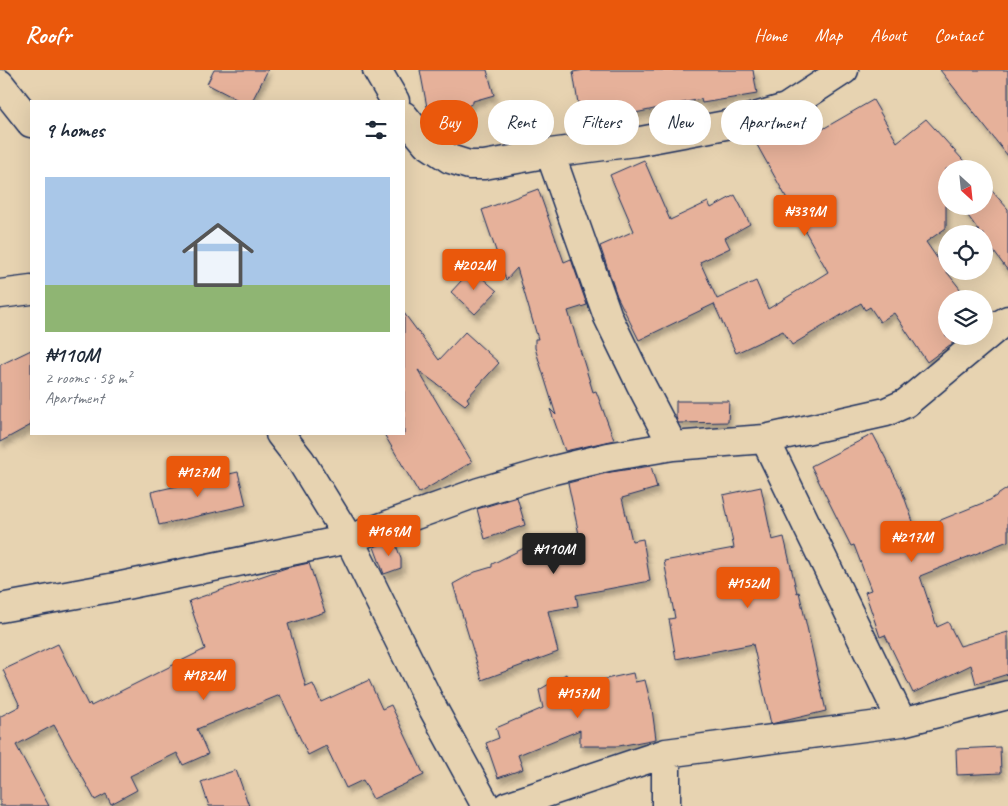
<!DOCTYPE html>
<meta charset="utf-8">
<style>
:root{--surface:#fff;--page:#f6f6f7;--text:#1f2937;--muted:#747a83;--accent:#ea580c}
body{margin:0;font-family:Caveat,sans-serif;background:var(--page);color:var(--text);height:100vh;display:flex;flex-direction:column;font-size:19px;white-space:nowrap}
*{box-sizing:border-box;margin:0}
p{font-size:16px;color:var(--muted)}
.icon{flex:none;width:28px;height:28px;fill:none;stroke:currentColor;stroke-width:2;stroke-linecap:round;stroke-linejoin:round}
.map{position:relative;flex:1;overflow:hidden}
.drawer{position:absolute;left:30px;top:30px;width:375px;height:335px;display:flex;flex-direction:column;background:var(--surface);border-radius:0px;box-shadow:0 5px 20px #0002}
.drawer>*{flex:none}
.banner{position:absolute;left:420px;top:30px;width:475px;height:45px;display:flex;gap:10px}
.needle{width:32px;rotate:153deg}
.fabs{position:absolute;left:938px;top:90px;display:grid;gap:10px}
.fabs a{display:grid;place-items:center;width:55px;height:55px;border-radius:50%;background:var(--surface);box-shadow:0 5px 20px #0002;font-size:25px}
.price{position:absolute;translate:-50% -42px;padding:0 11px;border-radius:5px;background:var(--accent);color:#fff;font-size:16px;line-height:32px;filter:drop-shadow(0 1px 2px #0008)}
.price::after{content:'';position:absolute;left:50%;top:30px;width:15px;height:11px;margin-left:-8px;background:inherit;clip-path:polygon(0 0,100% 0,50% 100%)}
.price.selected{background:#222;color:#fff}
ul{padding:0;list-style:none}
li{display:grid;align-content:center;gap:10px;height:265px;padding:0 15px}
li span{display:grid;place-items:center;height:155px;border-radius:0px;color:#555}
li>.icon{margin-inline-start:auto}
span .icon{width:90px;height:90px;fill:#fffc;stroke-width:1}
li b{font-size:21px}
h2{display:flex;justify-content:space-between;align-items:center;height:60px;padding:0 15px;font-size:21px}
.chip{padding:0 18px;border-radius:22px;background:var(--surface);box-shadow:0 5px 20px #0002;font-size:18px;line-height:45px}
.chip.selected{background:var(--accent);color:#fff}
header{display:flex;align-items:center;gap:30px;box-sizing:border-box;height:70px;padding:0 25px;background:var(--accent);color:#fff}
header strong{font-size:24px}
nav{display:flex;gap:28px;margin-inline-start:auto;font-size:18px}
.map>svg:first-child{display:block}
</style>
<header>
<strong>Roofr</strong>
<nav><a>Home</a><a>Map</a><a>About</a><a>Contact</a></nav>
</header>
<div class="map">
<svg width="1008" height="736" viewBox="0 0 1008 736">
<defs>
<filter id="shadow"><feDropShadow dx="3" dy="5.5" stdDeviation="2.5" flood-color="#0004"/></filter>
</defs>
<rect width="100%" height="100%" fill="#e7d3b1"/>
<filter id="ink" filterUnits="userSpaceOnUse"><feTurbulence type="fractalNoise" baseFrequency=".02" numOctaves="2"/><feDisplacementMap in="SourceGraphic" scale="10" xChannelSelector="R" yChannelSelector="G"/><feConvolveMatrix kernelMatrix="1 2 1 2 8 2 1 2 1" color-interpolation-filters="sRGB"/></filter>
<g filter="url(#ink)">
<path fill="#e6b19a" stroke="#1b2f5e" filter="url(#shadow)" d="M214,0H268L252,31H240L207,14Z
M420,0H487L494,25L473,31V33L432,56L430,53Z
M584,0H753L757,24L702,33L701,29L640,42L581,52L573,2Z
M940,0H1008V86Z
M873,30L897,72L926,49L971,99H946V158L926,172L946,201L968,229H946V266H962L927,292L894,243L880,252L870,237L865,240L861,233L792,275L783,261L736,283L714,234L639,270L617,226L600,176L634,161L610,105L644,90L670,150L708,132L711,138L735,125L750,154L725,168L730,178L700,192L717,229L756,211L768,239L828,202L757,75L812,44L821,60Z
M984,112L1008,139V201L984,168V164H981L961,136H984Z
M538,119L564,192L571,189L587,235L568,241L593,322L596,321L614,370L565,381L550,339L556,345L535,278V269H538L517,198L506,210L482,140Z
M472,199L497,221L475,244L451,222Z
M404,243L439,290L465,262L499,293L467,328L469,331L465,335L418,300L472,392L419,423L384,364H404Z
M31,280V355L0,372V295Z
M676,331H729L728,352L678,353L676,347Z
M873,364L901,418L916,460L990,430L1008,418V471L920,506L937,557L948,552L960,576L1008,562V604L976,614L971,595L913,623L885,565L880,567L865,522L871,520L854,475L851,476L811,396Z
M651,396L657,418L622,428L632,471L643,469L650,511L576,525L578,536L548,541L558,582L482,610L453,514L475,502L492,497V494L530,475L531,478L580,469L568,413L611,402Z
M238,402L246,435L159,455L151,422Z
M761,417L772,470L784,467L797,523L799,522L826,641L771,654L753,574L676,589L669,549L675,548L664,491L734,478L723,425Z
M517,427L525,455L485,469L477,439Z
M394,469L401,489V498L384,504L374,477Z
M309,493L325,542L288,554L306,617L313,614L321,632L369,610L382,639L391,635L424,705L373,729L363,710L346,718L326,676L308,685L280,625L197,659L208,684L183,695L177,683L130,706L137,720L111,734L106,724L95,730L54,655L16,675L49,736H0V645L1,646L20,636L3,600L58,574L88,635L90,633L91,636L205,579L189,531L286,498Z
M633,603L635,612L645,610L652,639L656,669L619,676H580V660L518,685L523,699L498,708L486,673L499,668L496,658L543,638L539,620L566,604L569,617Z
M1000,677L1001,703L957,705L956,679Z
M236,700L249,736H209L201,712Z"/>
<g fill="none" stroke-linecap="round" stroke-linejoin="round">
<g stroke="#1b2f5e" stroke-width="31">
<path id="minor" d="M377,0L395,31
M0,14L31,53
M404,46L426,73L450,89L469,95H484L550,83L635,72L731,54L786,38L844,0
M550,83L608,247L640,313L673,376
M0,224L31,220
M280,364L301,391L349,469L430,633L486,736
M765,369L902,652
M0,538L121,516L349,469L479,422L550,401L608,387L673,376L765,369L886,342L906,333L1001,254L1008,250
M666,683V736
M507,736L666,683L902,652L1008,625"/>
</g>
<use href="#minor" stroke="#e7d3b1" stroke-width="28"/>
</g>
</g>
</svg>
<div class="fabs">
<a><svg class="needle" viewBox="-14 -14 28 28"><path d="M0-13l5 13h-10z" fill="#e53935"/><path d="M0 13l5-13h-10z" fill="#747a83"/></svg></a>
<a><svg class="icon" aria-label="locate" viewBox="0 0 24 24"><circle cx="12" cy="12" r="6"/><path d="M12 2v4M12 18v4M2 12h4M18 12h4"/></svg></a>
<a><svg class="icon" aria-label="layers" viewBox="0 0 24 24"><path d="M12 4l9 5-9 5-9-5zM3 14l9 5 9-5"/></svg></a>
</div>
<b class="price" style="left:805px;top:167px">₦339M</b>
<b class="price" style="left:474px;top:221px">₦202M</b>
<b class="price" style="left:198px;top:428px">₦127M</b>
<b class="price" style="left:389px;top:487px">₦169M</b>
<b class="price" style="left:912px;top:493px">₦217M</b>
<b class="price selected" style="left:554px;top:505px">₦110M</b>
<b class="price" style="left:748px;top:539px">₦152M</b>
<b class="price" style="left:204px;top:631px">₦182M</b>
<b class="price" style="left:578px;top:649px">₦157M</b>
<div class="banner">
<a class="chip selected">Buy</a>
<a class="chip">Rent</a>
<a class="chip">Filters</a>
<a class="chip">New</a>
<a class="chip">Apartment</a>
</div>
<section class="drawer">
<h2>9 homes<svg class="icon" aria-label="filters" viewBox="0 0 24 24"><path d="M4 7h16M4 17h16"/><circle cx="9" cy="7" r="2"/><circle cx="15" cy="17" r="2"/></svg></h2>
<ul>
<li><span style="background:linear-gradient(#a9c7e8 70%,#8fb573 0)"><svg class="icon" aria-label="home" viewBox="0 0 24 24"><path d="M3 11l9-7 9 7M6 9v11h12V9"/></svg></span><div><b>₦110M</b><p>2 rooms · 58 m²</p><p>Apartment</p></div></li>
</ul>
</section>
</div>
